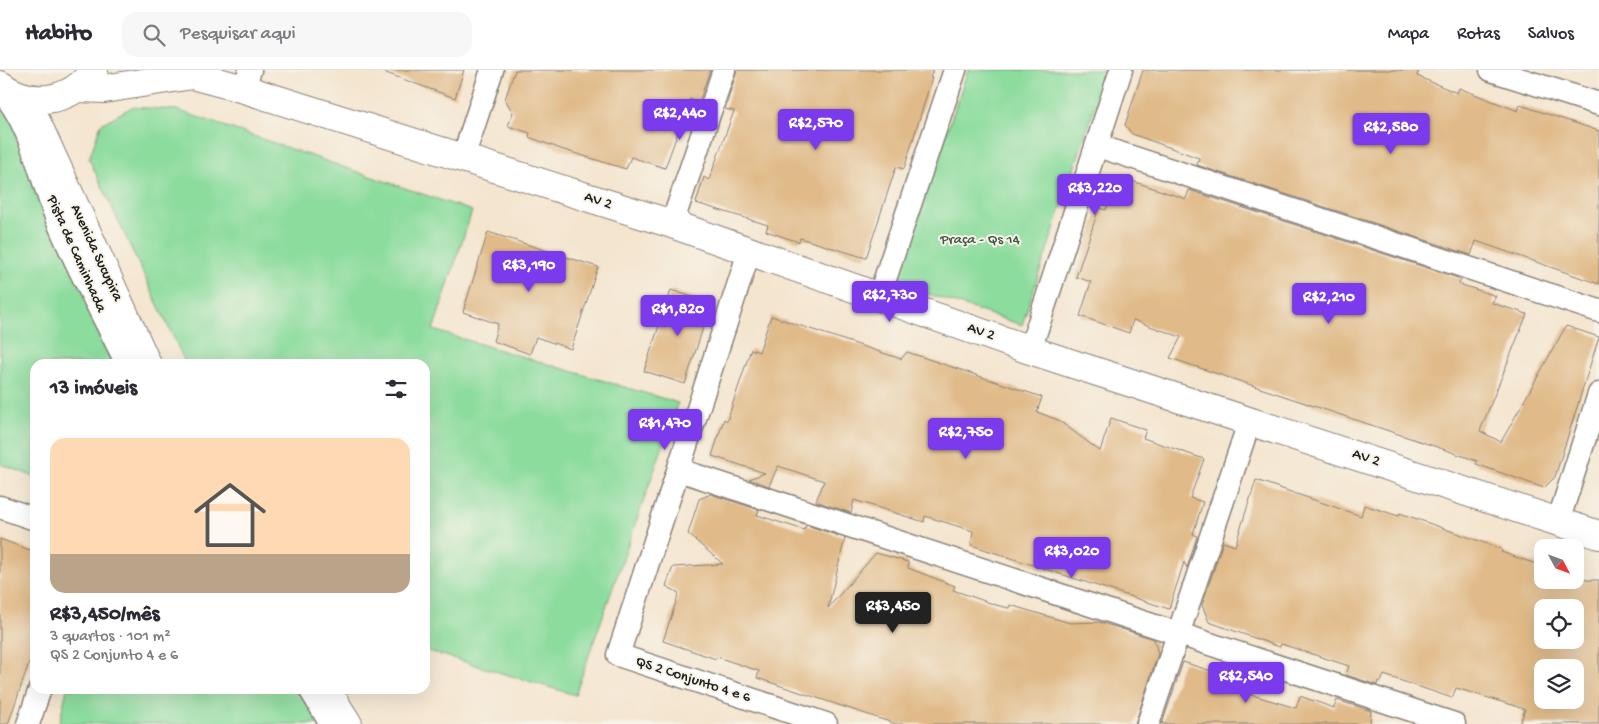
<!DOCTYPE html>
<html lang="pt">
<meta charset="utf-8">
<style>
:root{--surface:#fff;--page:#f7f7f7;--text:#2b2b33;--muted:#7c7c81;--line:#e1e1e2;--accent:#7c3aed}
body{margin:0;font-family:"Gochi Hand",sans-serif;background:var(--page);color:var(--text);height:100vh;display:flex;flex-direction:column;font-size:19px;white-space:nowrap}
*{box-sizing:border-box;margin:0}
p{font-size:16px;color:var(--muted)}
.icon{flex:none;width:28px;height:28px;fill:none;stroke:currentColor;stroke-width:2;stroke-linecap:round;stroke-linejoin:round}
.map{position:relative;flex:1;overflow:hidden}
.details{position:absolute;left:30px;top:289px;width:400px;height:335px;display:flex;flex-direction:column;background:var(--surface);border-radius:15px;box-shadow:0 5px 20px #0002}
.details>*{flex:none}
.needle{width:32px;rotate:131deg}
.controls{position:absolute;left:1534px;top:469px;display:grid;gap:10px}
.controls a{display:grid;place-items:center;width:50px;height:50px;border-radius:10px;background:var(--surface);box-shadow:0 5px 20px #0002;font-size:25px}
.price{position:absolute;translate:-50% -42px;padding:0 11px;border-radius:5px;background:var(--accent);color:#fff;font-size:16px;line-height:32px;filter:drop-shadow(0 1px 2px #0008)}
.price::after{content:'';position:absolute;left:50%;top:30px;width:15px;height:11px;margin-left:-8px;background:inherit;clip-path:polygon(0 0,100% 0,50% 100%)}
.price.on{background:#222;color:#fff}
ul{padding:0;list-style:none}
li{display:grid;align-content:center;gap:10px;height:265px;padding:0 20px}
li span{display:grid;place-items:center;height:155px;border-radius:15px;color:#555}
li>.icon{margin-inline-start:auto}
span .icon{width:90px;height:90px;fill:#fffc;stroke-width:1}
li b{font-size:21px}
h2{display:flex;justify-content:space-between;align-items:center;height:60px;padding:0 20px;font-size:21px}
header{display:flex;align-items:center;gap:30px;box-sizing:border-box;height:70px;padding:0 25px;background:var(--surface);border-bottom:1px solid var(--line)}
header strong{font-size:24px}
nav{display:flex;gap:28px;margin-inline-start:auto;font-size:18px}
.search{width:350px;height:45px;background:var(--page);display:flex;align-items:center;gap:12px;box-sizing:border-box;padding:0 18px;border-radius:15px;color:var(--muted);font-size:19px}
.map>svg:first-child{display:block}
</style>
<header>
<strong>Habito</strong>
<div class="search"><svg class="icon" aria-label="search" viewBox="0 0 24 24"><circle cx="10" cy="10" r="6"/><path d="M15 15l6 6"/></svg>Pesquisar aqui</div>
<nav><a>Mapa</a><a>Rotas</a><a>Salvos</a></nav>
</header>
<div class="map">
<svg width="1599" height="654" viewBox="0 0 1599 654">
<rect width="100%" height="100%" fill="#f7f3e8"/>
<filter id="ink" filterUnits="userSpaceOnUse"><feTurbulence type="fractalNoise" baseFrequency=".02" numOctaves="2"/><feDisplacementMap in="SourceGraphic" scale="10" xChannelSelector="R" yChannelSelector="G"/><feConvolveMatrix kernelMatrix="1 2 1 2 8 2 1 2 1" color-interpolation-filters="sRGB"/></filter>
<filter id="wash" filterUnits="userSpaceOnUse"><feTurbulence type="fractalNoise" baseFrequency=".0096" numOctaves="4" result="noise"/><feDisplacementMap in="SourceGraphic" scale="20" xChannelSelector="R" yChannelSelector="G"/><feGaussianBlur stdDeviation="1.12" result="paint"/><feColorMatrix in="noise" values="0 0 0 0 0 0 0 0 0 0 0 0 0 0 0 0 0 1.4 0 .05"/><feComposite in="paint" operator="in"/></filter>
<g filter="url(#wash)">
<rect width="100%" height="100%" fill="#f4e5cf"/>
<path fill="#8bdc9d" stroke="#547c5c" d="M968,0H1107L1022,255L895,213Z
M0,20L127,294H35V407L0,394Z
M132,37L177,40L472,141L433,260L678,333L575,625L425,580V294H186L89,89L101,54Z
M67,619H310L331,654H59Z"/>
<g id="blocks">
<path fill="#e0ba88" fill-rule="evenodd" d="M386,0H464L455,28L386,3Z
M515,0H710L699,32L690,29L665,98L631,87L626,99L561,79L529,67L530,63L508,56L513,43L505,29Z
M737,0H933L930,8H932L904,99L896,97L866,188L800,168L799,172L766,161L768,155L696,133L704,107L709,110L734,41L725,39Z
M1143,0H1419L1417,6L1457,23L1459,18L1518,41L1520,35L1599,61V214L1476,171L1471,185L1197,95L1199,88L1132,64L1125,55Z
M1117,106L1186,129L1189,120L1461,209L1459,214L1496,226L1492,233L1527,244L1480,361L1501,372L1566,256L1599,267L1555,407L1544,418L1476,394L1477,391L1443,379L1170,288L1181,267L1133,250L1129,263L1080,246L1091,212L1076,207L1099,138L1106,140Z
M488,162L598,197L571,279L536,267L530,284L493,271L498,254L463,242Z
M671,220L711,233L685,314L644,301Z
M771,246L901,289L907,282L1042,327L1037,342L1058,350L1100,381L1111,348L1146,360L1143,368L1204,389L1190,428L1203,432L1193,464L1197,466L1187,498L1184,492L1169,539L971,475L973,461L925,446L924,452L854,430L851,443L816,431L824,411L778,396L769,416L749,409L765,403L712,386L724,349L727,351L751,279L759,282Z
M1256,410L1361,446L1364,435L1399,446L1400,443L1502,479L1501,482L1542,496V510H1575V506L1587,510H1599V654H1520L1525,639L1456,618L1452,628L1384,605L1381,612L1378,611L1377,615L1346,605L1349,596L1281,574L1280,577L1209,552L1202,535L1223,472L1235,476ZM1542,538H1575V570H1542ZM1542,598H1575V630H1542Z
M711,424L759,440L757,445L804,460L806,455L845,468L828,538L876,483L908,492V498L955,516L953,520L996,535L1009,538L1010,535L1070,553L1099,552L1154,569L1158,584L1135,654H896L757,608L759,601L717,587L716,589L663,571L679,523L666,516L673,497L723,494L688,464L699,429Z
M0,469L35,482V576L8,654H0Z
M1183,592L1253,614L1249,624L1296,638L1300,626L1334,638L1337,630L1371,641L1370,654H1162Z"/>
</g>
</g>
<g filter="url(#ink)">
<use href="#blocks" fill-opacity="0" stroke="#888076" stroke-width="1"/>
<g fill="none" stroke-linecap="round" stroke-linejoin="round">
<g stroke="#888076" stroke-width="25">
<path id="street" d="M1491,0L1599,34
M244,19L250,0
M0,20C31,52 41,111 58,152C78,200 104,247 127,294
M1098,76L1599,241
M463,88L492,0
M672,154L724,0
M749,182L618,585L826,654
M879,227L955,0
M1030,280L1121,0
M679,400L1454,654
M0,437L35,449
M1558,452L1599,324
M310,619L331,654
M28,654L40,619
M1148,654L1250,350"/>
</g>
<g stroke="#888076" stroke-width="30">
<path id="secondary" d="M185,0L192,5L244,19L672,154L1030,280L1599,465
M0,15C32,38 71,33 94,0
M79,18L104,19L192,5
M26,29L147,294
M326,619L348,654"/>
</g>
<use href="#street" stroke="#fff" stroke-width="22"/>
<use href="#secondary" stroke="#fff" stroke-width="28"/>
</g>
</g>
<g text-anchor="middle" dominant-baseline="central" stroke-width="4" stroke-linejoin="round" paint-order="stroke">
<g font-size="15" fill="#1c1c1c" stroke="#f7f3e8">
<text transform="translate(598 131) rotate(18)">AV 2</text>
<text transform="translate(96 183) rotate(65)">Avenida Sucupira</text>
<text transform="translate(76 184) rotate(66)">Pista de Caminhada</text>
<text transform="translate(981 262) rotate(19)">AV 2</text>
<text transform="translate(1366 388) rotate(18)">AV 2</text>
<text transform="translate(693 610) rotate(18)">QS 2 Conjunto 4 e 6</text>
</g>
<g font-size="15" fill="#3d5643" stroke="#f7f3e8">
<text x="980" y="170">Praça - Qs 14</text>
</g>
</g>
</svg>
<div class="controls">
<a><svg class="needle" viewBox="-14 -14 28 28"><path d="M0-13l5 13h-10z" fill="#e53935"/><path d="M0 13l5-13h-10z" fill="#7c7c81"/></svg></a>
<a><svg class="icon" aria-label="locate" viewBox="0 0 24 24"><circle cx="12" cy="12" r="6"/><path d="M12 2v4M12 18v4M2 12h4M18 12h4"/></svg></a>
<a><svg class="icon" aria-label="layers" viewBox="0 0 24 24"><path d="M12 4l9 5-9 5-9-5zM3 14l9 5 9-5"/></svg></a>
</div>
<b class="price" style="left:680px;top:71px">R$2,440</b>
<b class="price" style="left:816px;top:81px">R$2,570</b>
<b class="price" style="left:1391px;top:85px">R$2,580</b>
<b class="price" style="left:1095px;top:146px">R$3,220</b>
<b class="price" style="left:529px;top:223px">R$3,190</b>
<b class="price" style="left:890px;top:253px">R$2,730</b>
<b class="price" style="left:1329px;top:255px">R$2,210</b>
<b class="price" style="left:678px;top:267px">R$1,820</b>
<b class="price" style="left:665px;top:381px">R$1,470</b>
<b class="price" style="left:966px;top:390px">R$2,750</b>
<b class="price" style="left:1072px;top:509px">R$3,020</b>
<b class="price on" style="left:893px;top:564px">R$3,450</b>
<b class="price" style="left:1246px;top:634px">R$2,540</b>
<section class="details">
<h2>13 imóveis<svg class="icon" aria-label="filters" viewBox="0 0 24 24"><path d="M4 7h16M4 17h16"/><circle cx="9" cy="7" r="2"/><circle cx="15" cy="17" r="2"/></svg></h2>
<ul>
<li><span style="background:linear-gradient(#ffd9b3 75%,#b9a48a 0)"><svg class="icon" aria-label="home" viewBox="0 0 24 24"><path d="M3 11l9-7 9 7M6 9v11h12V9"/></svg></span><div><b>R$3,450/mês</b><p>3 quartos · 101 m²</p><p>QS 2 Conjunto 4 e 6</p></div></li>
</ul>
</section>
</div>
